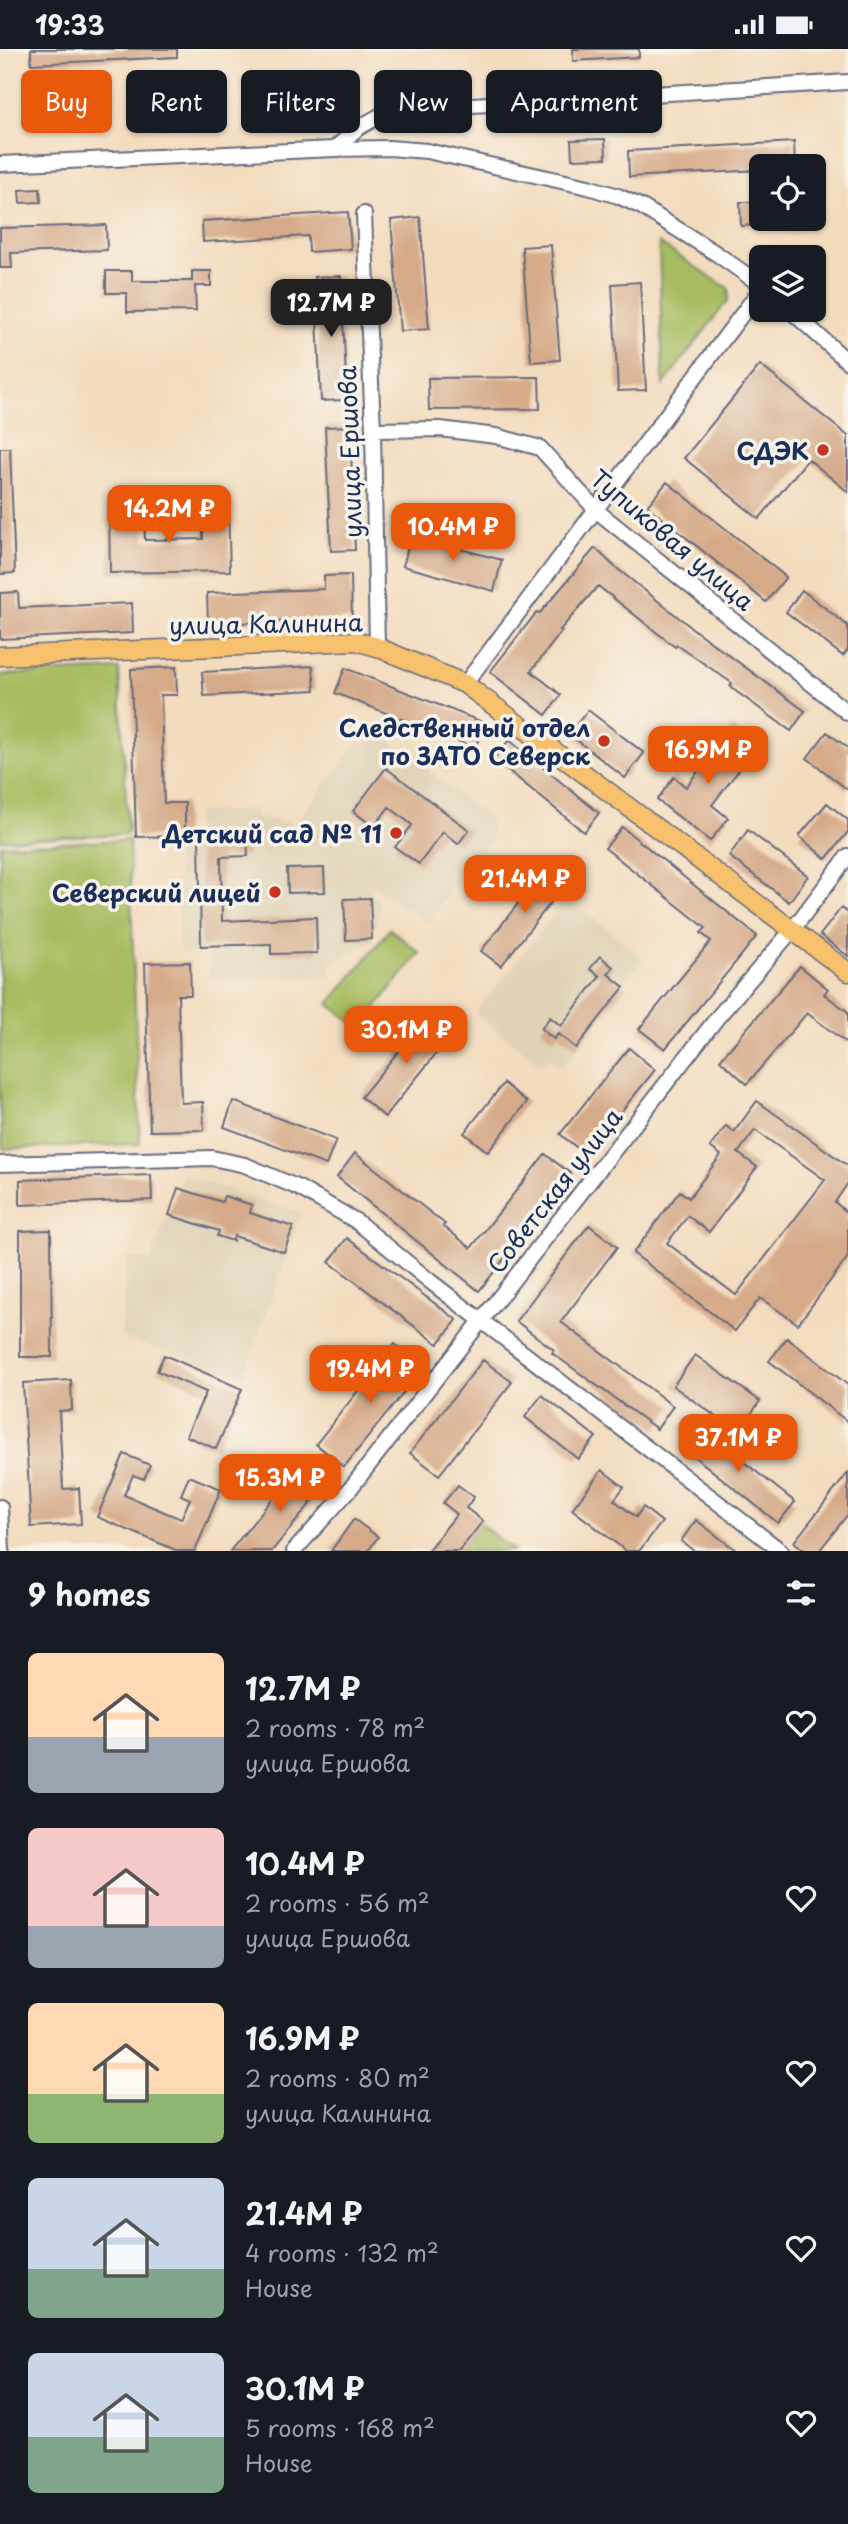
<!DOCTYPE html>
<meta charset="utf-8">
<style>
:root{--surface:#171b24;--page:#20242c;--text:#f1f3f6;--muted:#9ea1a6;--accent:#ea580c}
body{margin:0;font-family:"Playpen Sans",sans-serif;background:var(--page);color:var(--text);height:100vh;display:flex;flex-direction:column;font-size:26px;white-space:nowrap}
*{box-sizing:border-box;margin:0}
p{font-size:23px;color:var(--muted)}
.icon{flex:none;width:38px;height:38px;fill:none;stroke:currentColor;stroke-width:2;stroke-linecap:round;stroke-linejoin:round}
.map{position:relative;height:1502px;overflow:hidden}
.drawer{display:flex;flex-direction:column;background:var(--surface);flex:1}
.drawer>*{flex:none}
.hud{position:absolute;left:21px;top:21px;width:807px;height:63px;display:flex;gap:14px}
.buttons{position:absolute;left:749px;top:105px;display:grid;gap:14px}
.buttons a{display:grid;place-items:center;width:77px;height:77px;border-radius:10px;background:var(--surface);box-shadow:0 2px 5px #0004;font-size:35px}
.price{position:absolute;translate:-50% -60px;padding:0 16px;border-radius:14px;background:var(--accent);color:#fff;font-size:23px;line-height:46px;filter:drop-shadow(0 2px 4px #0008)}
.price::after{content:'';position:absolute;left:50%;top:42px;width:21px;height:16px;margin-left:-10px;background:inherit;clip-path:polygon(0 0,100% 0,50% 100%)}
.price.selected{background:#222;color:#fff}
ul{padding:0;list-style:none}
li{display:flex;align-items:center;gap:21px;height:175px;padding:0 28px}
li span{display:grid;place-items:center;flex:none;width:196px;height:140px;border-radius:10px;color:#555}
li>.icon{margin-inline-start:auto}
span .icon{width:84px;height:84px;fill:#fffc;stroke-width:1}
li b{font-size:30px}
h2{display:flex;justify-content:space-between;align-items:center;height:84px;padding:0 28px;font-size:30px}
.tag{padding:0 24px;border-radius:10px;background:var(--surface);box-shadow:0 2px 5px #0004;font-size:24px;line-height:63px}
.tag.selected{background:var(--accent);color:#fff}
.status{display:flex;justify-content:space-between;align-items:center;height:49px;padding:0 35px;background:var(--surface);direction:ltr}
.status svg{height:19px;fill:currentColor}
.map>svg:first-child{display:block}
</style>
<div class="status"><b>19:33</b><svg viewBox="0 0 49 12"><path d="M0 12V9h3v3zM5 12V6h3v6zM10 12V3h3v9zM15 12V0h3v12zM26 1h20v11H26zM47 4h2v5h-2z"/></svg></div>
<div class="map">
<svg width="848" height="1502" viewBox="0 0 848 1502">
<rect width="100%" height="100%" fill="#f7f3e8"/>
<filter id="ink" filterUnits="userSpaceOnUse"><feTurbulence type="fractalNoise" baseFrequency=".0143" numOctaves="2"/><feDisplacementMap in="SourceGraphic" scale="14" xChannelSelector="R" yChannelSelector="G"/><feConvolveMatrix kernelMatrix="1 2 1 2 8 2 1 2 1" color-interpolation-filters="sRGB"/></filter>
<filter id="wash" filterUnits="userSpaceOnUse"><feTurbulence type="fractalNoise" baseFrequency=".00686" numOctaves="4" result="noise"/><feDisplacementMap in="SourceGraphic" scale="28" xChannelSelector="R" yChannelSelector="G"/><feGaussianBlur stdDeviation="1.57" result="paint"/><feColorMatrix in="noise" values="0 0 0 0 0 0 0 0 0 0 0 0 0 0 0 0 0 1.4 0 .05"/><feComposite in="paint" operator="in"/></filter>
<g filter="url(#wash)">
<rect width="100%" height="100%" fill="#f3dbbd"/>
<path fill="#e0d2b6" d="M387,689L490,770L491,790L428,873L366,833L380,855L373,891L330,915L331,927L209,931L208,902L180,903L176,789L196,788V763L256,761V768L287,773L293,777L357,695Z
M567,849L643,909L623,934L627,938L562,1019L548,1008L541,1016L475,964Z
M182,1126L301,1164L243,1328L121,1288L128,1208L151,1211Z"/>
<path fill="#a7bc61" stroke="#617660" stroke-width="2" d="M659,194L729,240L728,251L663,336Z
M119,620L128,785L0,791V626Z
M129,791L140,1095L3,1100L0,1054V796Z
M390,880L420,904L359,979L329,955Z
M480,1475L514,1502H459Z"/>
<g id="blocks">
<path fill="#d6aa89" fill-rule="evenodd" d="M31,0H177V8L31,15Z
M573,0H639V8L573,12Z
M605,90L606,109L572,110L571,91Z
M794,93L795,117H761V121L629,128L628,102Z
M40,140L41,153L20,154L19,141Z
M740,153H761V176L741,177Z
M348,163L351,200L309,203L308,187L203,193L202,172Z
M420,168L429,280L400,282L391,171Z
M106,176L107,201L11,204L12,219H0V179Z
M551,196L560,311L531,313L522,198Z
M106,222H132V232H192V222H211V237H195L196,262L127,263V244H106Z
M341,227L347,351L321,352L315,228Z
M640,233L646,341L618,342L612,235Z
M760,316L848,387V443L808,410L759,470L684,409Z
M539,328L540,360L429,361L428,329Z
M350,377L355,501L331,502L325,378Z
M0,399H10L15,524L0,525Z
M667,433L786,528L766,553L647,457Z
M203,457H228L230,522L110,524L109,462L144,461L145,491L203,490Z
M411,487L502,511L494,542L403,517Z
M595,499L614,517L697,583L805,662L791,682L730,638L732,634L677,596L675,598L598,537L560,581L562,582L531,622L561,646L546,666L490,623L537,563L540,564Z
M351,526L352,570L208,575L207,544L324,540V527Z
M802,541L848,577V601L843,607L786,563Z
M18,543L19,559L132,554L133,584L0,590V544Z
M313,617L315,641L204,647L202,623Z
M176,618L177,646H161L164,754H185V787L136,788L131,620Z
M345,619L485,674L475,699L335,644Z
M588,661L644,704L625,729L569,685Z
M732,678L757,697L712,756L728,769L710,792L657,751L674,728L686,738Z
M827,683L848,699V741L807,709Z
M509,691L599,764L584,783L494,710Z
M386,719L469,781L458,795L443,783L419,815L395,798L412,776L389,758L374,778L353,762Z
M827,754L848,771V783L826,810L799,787Z
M622,778L757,887L665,1000L639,980L711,892L701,884L706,879L605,799Z
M748,781L808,827L789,853L729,807Z
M247,786L248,807L221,808L222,872L316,868L317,904L271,905V895L201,897L199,787Z
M549,815L569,830L501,917L481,902Z
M324,819L325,843L288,844L287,820Z
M370,849L372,890L346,891L344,850Z
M841,859L848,864V907L820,886Z
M600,907L613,918L608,925L624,938L576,999L558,985L554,990L541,980L550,968L561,977L600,927L590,920Z
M190,913L191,946H178L181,1054L203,1053L204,1081L150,1082L145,914Z
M800,917L828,940L824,945L848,963V995L807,964L747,1035L720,1011Z
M428,966L452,985L385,1068L361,1048Z
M629,999L655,1021L586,1106L560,1085Z
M504,1034L527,1053L488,1103L464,1084Z
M233,1052L336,1091L326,1116L224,1078Z
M757,1052L848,1117V1134L835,1153L848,1165V1208L798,1275L760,1249L735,1282L633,1204L680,1142L689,1149L721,1106L710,1098L726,1077L734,1083ZM755,1081L825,1131L736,1246L667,1194L688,1167L709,1183L757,1118L738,1104Z
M355,1104L445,1175L443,1177L471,1199L545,1105L571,1125L479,1242L337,1128Z
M151,1126L152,1151L20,1156V1131Z
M178,1139L222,1153L224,1147L252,1156L250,1164L293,1178L284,1203L234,1187L233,1192L217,1187L219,1182L169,1166Z
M589,1176L617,1198L561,1273L673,1357L657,1380L552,1304L554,1301L516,1272Z
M51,1181L52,1308H20V1182Z
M347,1189L457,1271L438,1295L329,1213Z
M787,1289L848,1336V1373L769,1312Z
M395,1295L424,1318L344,1418L316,1395Z
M164,1306L242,1340L216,1400L186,1387L206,1343L157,1322Z
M695,1306L760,1352L738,1383L673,1337Z
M483,1311L512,1333L439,1426L410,1404Z
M71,1331L72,1361L59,1362L63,1440L79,1439L81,1475L31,1478L23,1334Z
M542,1346L596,1388L578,1410L525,1368Z
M697,1376L795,1453L778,1474L680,1396Z
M124,1405L150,1416L144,1430L133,1426L124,1446L181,1470L190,1450L181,1446L189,1427L221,1440L195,1502H178L97,1468Z
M298,1418L324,1438L272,1502H230Z
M602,1421L624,1438L614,1451L636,1468L643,1458L662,1473L639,1502H626L572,1460Z
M848,1424V1465L819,1502H806L794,1493Z
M458,1436L474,1448L466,1459L483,1472L459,1502H427L457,1465L443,1454Z
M354,1470L378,1488L368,1502H331Z
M696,1471L737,1502H694L681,1492Z"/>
</g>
</g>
<g filter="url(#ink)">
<use href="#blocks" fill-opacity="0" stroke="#676b7f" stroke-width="2"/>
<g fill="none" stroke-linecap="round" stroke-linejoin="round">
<g stroke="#676b7f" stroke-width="18">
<path id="minor" d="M334,100L358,79L390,61L848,33
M0,115L334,100L389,99L427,102L588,138L618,147L642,158L717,205L761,236
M364,165L373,381L377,598
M790,261L848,313
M373,381L440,380L496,387L540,399L597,462L848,664
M465,635L761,240
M0,1115L212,1109L245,1116L299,1139L356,1172L431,1233L781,1502
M0,1458L2,1502
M294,1502L350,1440L717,969L793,880L848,807"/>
</g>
<g stroke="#676b7f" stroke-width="21">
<path id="major" d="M0,607L356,592L377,598L465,635L848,923"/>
</g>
<use href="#minor" stroke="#fff" stroke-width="14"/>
<use href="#major" stroke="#f7c06c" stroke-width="18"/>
</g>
</g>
<g fill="#c8321e" stroke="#f7f3e8" stroke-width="2.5">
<circle cx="823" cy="401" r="7"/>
<circle cx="604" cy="692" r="7"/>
<circle cx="396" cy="784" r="7"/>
<circle cx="275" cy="843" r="7"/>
</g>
<g text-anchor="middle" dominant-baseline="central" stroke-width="7" stroke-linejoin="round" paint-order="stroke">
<g font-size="24" font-weight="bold" fill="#1b2f5e" stroke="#f7f3e8" text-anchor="end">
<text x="809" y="401">СДЭК</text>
<text x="590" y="678">Следственный отдел<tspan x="590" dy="28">по ЗАТО Северск</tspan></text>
<text x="382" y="784">Детский сад № 11</text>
<text x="261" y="843">Северский лицей</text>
</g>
<g font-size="24" fill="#1b2f5e" stroke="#f7f3e8">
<text transform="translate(349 403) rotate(-92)">улица Ершова</text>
<text transform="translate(673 490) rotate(40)">Тупиковая улица</text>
<text transform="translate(266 574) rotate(-1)">улица Калинина</text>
<text transform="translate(554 1141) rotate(-52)">Советская улица</text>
</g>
</g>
</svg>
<div class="buttons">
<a><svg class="icon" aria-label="locate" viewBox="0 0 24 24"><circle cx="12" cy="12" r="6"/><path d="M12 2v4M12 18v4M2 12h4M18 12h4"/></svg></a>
<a><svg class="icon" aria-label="layers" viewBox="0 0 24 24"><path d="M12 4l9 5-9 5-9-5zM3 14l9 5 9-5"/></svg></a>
</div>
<b class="price selected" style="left:331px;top:290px">12.7M ₽</b>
<b class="price" style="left:169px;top:496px">14.2M ₽</b>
<b class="price" style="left:453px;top:514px">10.4M ₽</b>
<b class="price" style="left:708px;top:737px">16.9M ₽</b>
<b class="price" style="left:525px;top:866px">21.4M ₽</b>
<b class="price" style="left:406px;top:1017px">30.1M ₽</b>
<b class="price" style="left:370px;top:1356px">19.4M ₽</b>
<b class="price" style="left:738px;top:1425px">37.1M ₽</b>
<b class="price" style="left:280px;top:1465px">15.3M ₽</b>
<div class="hud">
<a class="tag selected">Buy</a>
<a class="tag">Rent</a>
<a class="tag">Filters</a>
<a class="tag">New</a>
<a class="tag">Apartment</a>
</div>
</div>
<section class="drawer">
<h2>9 homes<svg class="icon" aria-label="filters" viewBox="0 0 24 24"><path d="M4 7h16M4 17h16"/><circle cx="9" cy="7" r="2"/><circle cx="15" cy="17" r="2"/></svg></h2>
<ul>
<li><span style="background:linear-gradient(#ffd9b3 60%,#9aa5b1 0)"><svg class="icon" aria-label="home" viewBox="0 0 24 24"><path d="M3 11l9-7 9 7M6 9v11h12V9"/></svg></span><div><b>12.7M ₽</b><p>2 rooms · 78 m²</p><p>улица Ершова</p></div><svg class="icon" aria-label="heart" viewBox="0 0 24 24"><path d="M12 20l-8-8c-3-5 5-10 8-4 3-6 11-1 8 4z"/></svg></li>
<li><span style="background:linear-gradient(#f6c9c9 70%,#9aa5b1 0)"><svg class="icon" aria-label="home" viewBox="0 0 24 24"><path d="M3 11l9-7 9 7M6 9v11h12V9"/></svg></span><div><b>10.4M ₽</b><p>2 rooms · 56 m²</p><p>улица Ершова</p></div><svg class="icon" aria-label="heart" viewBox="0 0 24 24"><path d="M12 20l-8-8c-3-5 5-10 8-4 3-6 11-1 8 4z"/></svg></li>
<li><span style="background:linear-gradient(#ffd9b3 65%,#8fb573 0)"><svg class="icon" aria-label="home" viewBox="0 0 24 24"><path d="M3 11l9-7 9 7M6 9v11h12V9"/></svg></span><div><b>16.9M ₽</b><p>2 rooms · 80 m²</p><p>улица Калинина</p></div><svg class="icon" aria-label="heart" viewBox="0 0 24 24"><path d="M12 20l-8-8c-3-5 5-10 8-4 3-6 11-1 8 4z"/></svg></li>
<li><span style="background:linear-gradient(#c9d6e8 65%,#7fa58c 0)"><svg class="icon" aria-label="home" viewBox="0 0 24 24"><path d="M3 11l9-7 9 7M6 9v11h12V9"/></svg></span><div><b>21.4M ₽</b><p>4 rooms · 132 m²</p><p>House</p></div><svg class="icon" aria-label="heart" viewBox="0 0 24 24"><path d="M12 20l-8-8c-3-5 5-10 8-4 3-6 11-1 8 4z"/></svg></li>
<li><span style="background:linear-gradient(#c9d6e8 60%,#7fa58c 0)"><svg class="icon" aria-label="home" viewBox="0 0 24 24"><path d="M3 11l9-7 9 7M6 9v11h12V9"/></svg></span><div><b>30.1M ₽</b><p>5 rooms · 168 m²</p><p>House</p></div><svg class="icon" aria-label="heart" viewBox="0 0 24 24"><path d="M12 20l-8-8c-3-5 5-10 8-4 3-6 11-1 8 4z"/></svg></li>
</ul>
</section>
